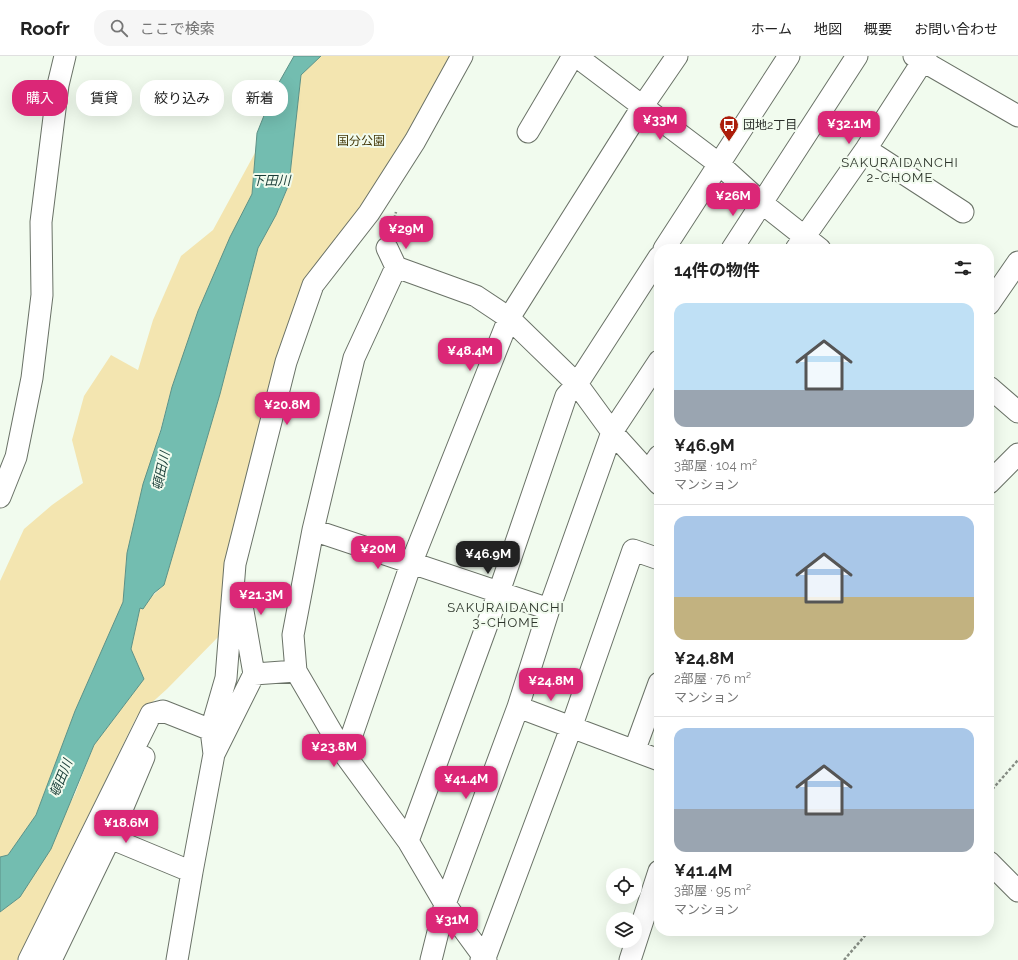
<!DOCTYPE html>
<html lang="ja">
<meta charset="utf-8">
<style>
:root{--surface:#fff;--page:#f6f6f6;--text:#222;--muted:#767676;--line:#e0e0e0;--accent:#db2777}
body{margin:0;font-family:Raleway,"Noto Sans JP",sans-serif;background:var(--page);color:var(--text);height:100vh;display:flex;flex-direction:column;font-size:15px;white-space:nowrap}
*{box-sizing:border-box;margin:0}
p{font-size:13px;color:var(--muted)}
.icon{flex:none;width:22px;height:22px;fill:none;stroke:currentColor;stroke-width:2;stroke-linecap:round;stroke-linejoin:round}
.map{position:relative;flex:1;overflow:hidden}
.panel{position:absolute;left:654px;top:188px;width:340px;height:692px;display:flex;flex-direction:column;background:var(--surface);border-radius:16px;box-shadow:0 4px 16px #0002}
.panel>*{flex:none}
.top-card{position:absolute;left:12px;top:24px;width:380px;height:36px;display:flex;gap:8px}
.controls{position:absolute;left:606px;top:812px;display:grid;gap:8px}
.controls a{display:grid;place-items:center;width:36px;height:36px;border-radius:50%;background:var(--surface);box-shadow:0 4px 16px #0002;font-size:20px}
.price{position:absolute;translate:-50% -34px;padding:0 9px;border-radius:8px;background:var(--accent);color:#fff;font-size:13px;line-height:26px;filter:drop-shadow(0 1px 2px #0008)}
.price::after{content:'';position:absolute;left:50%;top:24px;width:12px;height:9px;margin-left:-6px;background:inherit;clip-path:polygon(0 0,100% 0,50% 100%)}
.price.on{background:#222;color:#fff}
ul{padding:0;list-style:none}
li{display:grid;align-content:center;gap:8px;height:212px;padding:0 20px}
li+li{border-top:1px solid var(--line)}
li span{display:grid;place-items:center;height:124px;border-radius:12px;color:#555}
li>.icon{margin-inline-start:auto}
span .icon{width:72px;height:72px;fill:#fffc;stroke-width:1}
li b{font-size:17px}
h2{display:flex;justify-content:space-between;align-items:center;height:48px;padding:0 20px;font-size:17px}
.chip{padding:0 14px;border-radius:16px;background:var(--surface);box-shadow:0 4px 16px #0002;font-size:14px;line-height:36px}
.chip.on{background:var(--accent);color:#fff}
header{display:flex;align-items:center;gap:24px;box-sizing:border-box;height:56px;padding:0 20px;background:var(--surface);border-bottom:1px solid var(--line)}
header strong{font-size:19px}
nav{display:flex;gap:22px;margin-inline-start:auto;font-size:14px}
.search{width:280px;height:36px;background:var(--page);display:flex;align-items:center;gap:10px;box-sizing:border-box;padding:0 14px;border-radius:16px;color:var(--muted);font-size:15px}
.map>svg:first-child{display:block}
</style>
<header>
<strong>Roofr</strong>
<div class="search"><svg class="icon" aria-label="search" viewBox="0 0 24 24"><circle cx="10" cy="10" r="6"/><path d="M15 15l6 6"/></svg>ここで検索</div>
<nav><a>ホーム</a><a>地図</a><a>概要</a><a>お問い合わせ</a></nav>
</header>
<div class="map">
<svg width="1018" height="904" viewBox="0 0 1018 904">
<rect width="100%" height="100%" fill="#f1fbee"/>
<path fill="#f3e5b0" d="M321,0H456L409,84L311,221L225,574L167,633L137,660L17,904H0V856L20,841L75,738L94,689L144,623L131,593L140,552L164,529L220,338L258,192L276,159L289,129L301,19Z
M256,95L252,138L172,331L127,497L123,546L75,655L36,759L8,799L0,801V525L24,473L52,449L83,427L72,384L84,340L111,299L138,314L153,264L181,200L213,174Z"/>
<path fill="#73bdb0" stroke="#5d9287" d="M294,0H321L301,19L289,128L276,159L258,192L220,338L164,529L154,537L143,553L140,552L131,593L144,623L94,689L51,793L20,841L0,856V801L8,799L36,759L75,655L123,546L127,497L143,428L161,374L172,331L198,255L230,181L252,138L257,77L273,37Z"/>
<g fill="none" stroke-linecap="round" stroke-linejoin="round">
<g stroke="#6a7267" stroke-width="23">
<path id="minor" d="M576,0L719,108L762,147L820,193
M914,0L1018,60
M528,76L573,0
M866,93L963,156
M387,192L396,211
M664,193L789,0
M732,193L857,0
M796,193L866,93L926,0
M989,248L1018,206
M989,331L1018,356
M648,416L659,400
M989,427L1018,398
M659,428L612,376L577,328L509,262L642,51L677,0
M0,441L16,401L32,322L42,239L41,166L58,29L65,0
M313,474L354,302L396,211L476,240L509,262L411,508L345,699
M254,618L296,615
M518,651L659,704
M211,674L226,622L235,508L286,306L313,229L369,157L415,85L462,0
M635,693L659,627
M110,782L192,816L177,904
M408,785L345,699L296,615L293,579L313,474L549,553
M989,806L1018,835
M192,816L214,698L254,618L240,538
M29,904L151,658L163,655L211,674L214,698
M51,904L110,782L144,701
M431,904L445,848L518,651L549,553L612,376L659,305
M481,904L485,902L571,672L633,494L659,503
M486,904L445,848L408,785L499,536L566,340L577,328L659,201
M630,904L659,815"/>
</g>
<path stroke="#868d84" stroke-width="2.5" stroke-dasharray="3 2" stroke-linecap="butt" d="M392,172L396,156
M989,737L1018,704
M844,904L869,875"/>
<use href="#minor" stroke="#fff" stroke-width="21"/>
</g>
<defs>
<g id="bus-pin" transform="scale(1)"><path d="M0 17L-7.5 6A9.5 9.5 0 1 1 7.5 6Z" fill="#ac1d0a" stroke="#f1fbee"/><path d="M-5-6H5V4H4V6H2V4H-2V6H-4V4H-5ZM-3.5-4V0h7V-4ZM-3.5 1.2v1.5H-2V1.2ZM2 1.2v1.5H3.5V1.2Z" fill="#fff"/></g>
</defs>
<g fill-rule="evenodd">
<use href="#bus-pin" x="729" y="69"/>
</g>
<g text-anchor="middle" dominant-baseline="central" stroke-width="4" stroke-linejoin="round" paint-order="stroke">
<g font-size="12" fill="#292d28" stroke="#f1fbee" text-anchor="start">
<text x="743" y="69">団地2丁目</text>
</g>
<g font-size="12" fill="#423707" stroke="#f1fbee">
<text x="361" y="85">国分公園</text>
</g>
<g font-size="13" letter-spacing="1" fill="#2b3329" stroke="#f1fbee">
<text x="900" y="106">SAKURAIDANCHI<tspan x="900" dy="15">2-CHOME</tspan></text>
<text x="506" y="551">SAKURAIDANCHI<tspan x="506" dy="15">3-CHOME</tspan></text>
</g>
<g font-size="13" font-style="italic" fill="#1a3e38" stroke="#f1fbee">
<text x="271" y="124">下田川</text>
<text transform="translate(161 415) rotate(-78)">頓田川</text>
<text transform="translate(61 722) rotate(-68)">頓田川</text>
</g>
</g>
</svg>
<div class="controls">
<a><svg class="icon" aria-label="locate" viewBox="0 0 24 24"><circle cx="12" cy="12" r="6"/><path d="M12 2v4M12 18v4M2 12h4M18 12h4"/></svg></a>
<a><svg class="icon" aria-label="layers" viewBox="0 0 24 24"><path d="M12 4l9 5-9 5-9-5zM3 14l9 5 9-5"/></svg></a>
</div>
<b class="price" style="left:660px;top:85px">¥33M</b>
<b class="price" style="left:849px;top:89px">¥32.1M</b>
<b class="price" style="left:733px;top:161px">¥26M</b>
<b class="price" style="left:406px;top:194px">¥29M</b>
<b class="price" style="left:470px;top:316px">¥48.4M</b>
<b class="price" style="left:287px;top:370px">¥20.8M</b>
<b class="price" style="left:378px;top:514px">¥20M</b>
<b class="price on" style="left:488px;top:519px">¥46.9M</b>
<b class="price" style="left:261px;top:560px">¥21.3M</b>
<b class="price" style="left:551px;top:646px">¥24.8M</b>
<b class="price" style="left:334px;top:712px">¥23.8M</b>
<b class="price" style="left:466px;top:744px">¥41.4M</b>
<b class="price" style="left:126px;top:788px">¥18.6M</b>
<b class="price" style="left:452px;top:885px">¥31M</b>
<div class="top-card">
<a class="chip on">購入</a>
<a class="chip">賃貸</a>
<a class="chip">絞り込み</a>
<a class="chip">新着</a>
</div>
<section class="panel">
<h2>14件の物件<svg class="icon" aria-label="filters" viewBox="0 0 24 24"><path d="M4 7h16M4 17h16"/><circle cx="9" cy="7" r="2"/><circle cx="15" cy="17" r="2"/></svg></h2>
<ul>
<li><span style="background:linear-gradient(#bfe0f5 70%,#9aa5b1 0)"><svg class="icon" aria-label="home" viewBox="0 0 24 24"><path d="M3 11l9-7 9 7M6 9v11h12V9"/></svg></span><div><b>¥46.9M</b><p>3部屋 · 104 m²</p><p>マンション</p></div></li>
<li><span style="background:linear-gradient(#a9c7e8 65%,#c2b280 0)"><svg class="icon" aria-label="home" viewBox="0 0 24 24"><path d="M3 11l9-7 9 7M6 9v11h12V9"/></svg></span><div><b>¥24.8M</b><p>2部屋 · 76 m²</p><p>マンション</p></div></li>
<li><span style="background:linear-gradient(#a9c7e8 65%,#9aa5b1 0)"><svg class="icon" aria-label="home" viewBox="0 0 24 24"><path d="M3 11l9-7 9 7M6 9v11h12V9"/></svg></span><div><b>¥41.4M</b><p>3部屋 · 95 m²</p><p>マンション</p></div></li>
</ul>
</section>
</div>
